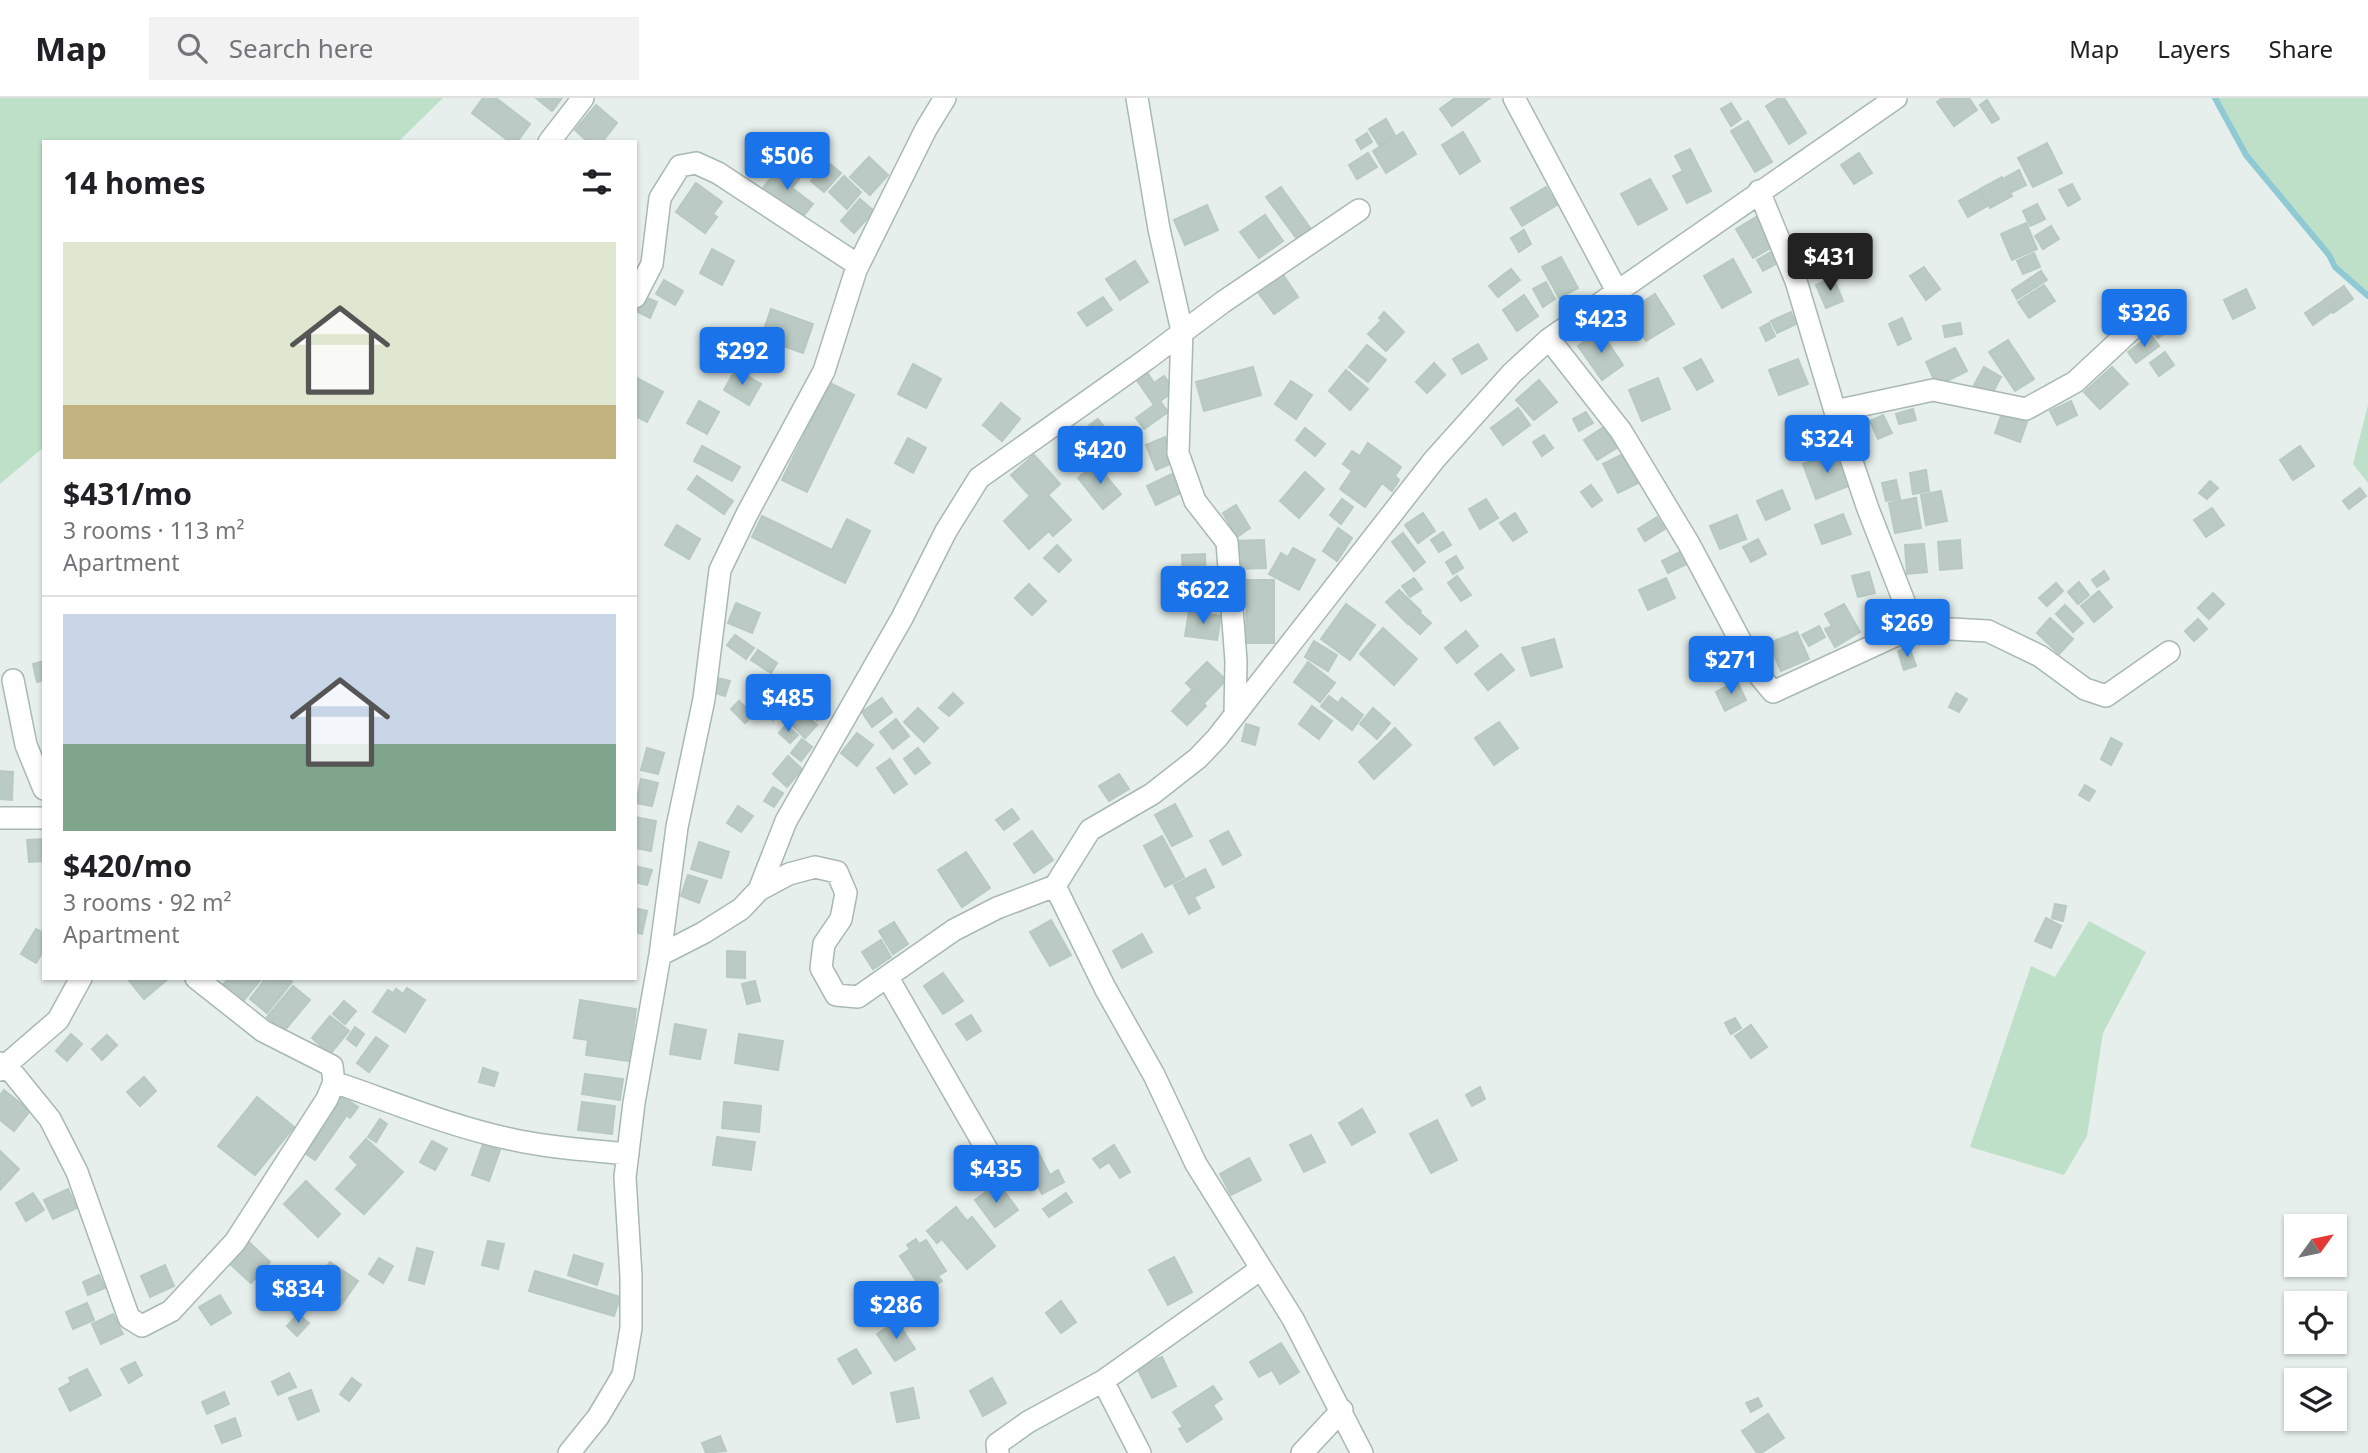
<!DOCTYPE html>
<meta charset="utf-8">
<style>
:root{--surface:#fff;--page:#f2f2f2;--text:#202124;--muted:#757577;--line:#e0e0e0;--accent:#1a73e8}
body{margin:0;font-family:"Noto Sans",sans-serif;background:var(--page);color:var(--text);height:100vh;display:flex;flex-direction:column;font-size:26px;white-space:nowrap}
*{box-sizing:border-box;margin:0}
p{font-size:23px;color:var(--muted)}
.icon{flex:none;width:38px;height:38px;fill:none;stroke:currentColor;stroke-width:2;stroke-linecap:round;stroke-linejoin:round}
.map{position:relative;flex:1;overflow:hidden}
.sheet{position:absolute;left:42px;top:42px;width:595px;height:840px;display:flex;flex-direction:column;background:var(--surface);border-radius:0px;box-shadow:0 2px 5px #0004}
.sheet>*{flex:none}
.needle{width:46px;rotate:57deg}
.controls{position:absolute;left:2284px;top:1116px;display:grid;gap:14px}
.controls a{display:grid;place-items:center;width:63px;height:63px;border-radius:0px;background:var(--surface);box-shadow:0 2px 5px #0004;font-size:35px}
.price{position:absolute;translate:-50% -60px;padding:0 16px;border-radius:7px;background:var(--accent);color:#fff;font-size:23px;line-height:46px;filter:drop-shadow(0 2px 4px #0008)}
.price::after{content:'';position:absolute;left:50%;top:42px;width:21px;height:16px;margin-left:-10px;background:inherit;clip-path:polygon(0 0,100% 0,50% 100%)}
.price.active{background:#222;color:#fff}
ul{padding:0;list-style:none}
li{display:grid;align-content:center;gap:14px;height:371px;padding:0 21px}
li+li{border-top:2px solid var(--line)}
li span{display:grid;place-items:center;height:217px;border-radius:0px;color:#555}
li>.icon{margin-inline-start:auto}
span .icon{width:126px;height:126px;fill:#fffc;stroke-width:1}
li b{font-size:30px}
h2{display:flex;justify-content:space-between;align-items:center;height:84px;padding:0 21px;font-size:30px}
header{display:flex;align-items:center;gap:42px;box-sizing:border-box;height:98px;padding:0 35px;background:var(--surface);border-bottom:2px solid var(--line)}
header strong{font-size:33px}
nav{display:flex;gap:38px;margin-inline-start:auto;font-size:24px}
.search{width:490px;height:63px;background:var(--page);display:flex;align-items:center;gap:18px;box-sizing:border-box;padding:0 24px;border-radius:0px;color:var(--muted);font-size:26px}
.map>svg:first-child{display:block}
</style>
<header>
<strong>Map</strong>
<div class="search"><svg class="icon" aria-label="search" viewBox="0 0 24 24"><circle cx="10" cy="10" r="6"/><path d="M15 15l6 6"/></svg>Search here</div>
<nav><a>Map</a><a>Layers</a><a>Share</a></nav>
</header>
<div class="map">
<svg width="2368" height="1355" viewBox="0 0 2368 1355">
<rect width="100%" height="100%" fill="#e6efeb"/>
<path fill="#bfe0c8" d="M0,0H443L398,44H44V349L0,386Z
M2215,0H2368V198L2335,169L2329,157L2246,57Z
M2368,307V385L2353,366Z
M2089,823L2146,854L2103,935L2087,1038L2064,1077L1970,1049L2031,868L2055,879Z"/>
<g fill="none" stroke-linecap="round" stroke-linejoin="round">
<path stroke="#8ec9d4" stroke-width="6" d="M2215,0L2246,57L2329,157L2335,169L2368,198"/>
</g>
<path fill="#bbcac4" stroke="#b8c9c2" stroke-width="2" d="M483,0H496L530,26L517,44H510L472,15Z
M536,0H562L552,13Z
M1455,0H1490L1452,28L1440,11Z
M1779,0H1784L1806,35L1789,46L1766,8Z
M1942,0H1969L1977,12L1954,28L1937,4Z
M1987,2L1999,21L1992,25L1980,7Z
M1731,5L1741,21L1731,28L1721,11Z
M596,7L617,25L602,44H588L575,32Z
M1386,21L1395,37L1379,47L1369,31Z
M1748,23L1772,64L1755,74L1731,33Z
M1403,34L1416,56L1386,75L1373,53Z
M1463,34L1480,63L1460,76L1442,47Z
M1367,35L1372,44L1361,51L1356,42Z
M2047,45L2062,75L2033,89L2018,60Z
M1690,51L1711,93L1687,105L1673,78L1683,73L1675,58Z
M1368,55L1377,69L1357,81L1349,67Z
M1859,55L1872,75L1854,86L1841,67Z
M869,59L888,77L870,97L850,79Z
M828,64L841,75L824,94L811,83Z
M782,66L800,80L792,90L813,106L801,121L762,91Z
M2019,72L2026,87L2012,94L2005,80Z
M844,78L861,94L847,111L829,94Z
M2002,79L2012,98L1990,110L1980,91Z
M1650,81L1667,111L1638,127L1621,96Z
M696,85L722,104L713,116L717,119L705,135L676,114Z
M2072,86L2080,101L2068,108L2059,92Z
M1281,89L1311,131L1297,141L1266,99Z
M1546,89L1557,107L1522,128L1511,110Z
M1979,92L1987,108L1968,119L1959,103Z
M860,101L874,113L854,135L841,123Z
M2037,106L2045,121L2030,128L2023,113Z
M1207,107L1218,132L1185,147L1174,122Z
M1265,117L1283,143L1259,160L1240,134Z
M1758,118L1774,148L1753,160L1736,131Z
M2026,125L2037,151L2012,162L2001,136Z
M2051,128L2059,141L2043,151L2035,138Z
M1524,132L1531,146L1519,154L1511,140Z
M1778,150L1785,161L1763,173L1757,162Z
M712,151L734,163L722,187L700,175Z
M2034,155L2040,169L2023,176L2017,163Z
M1561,159L1578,190L1559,200L1542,169Z
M1733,161L1751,194L1722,210L1704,178Z
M1135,163L1148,184L1120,202L1106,181Z
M1924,169L1940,191L1926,202L1910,178Z
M1511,171L1520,182L1498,199L1489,188Z
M2041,173L2047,182L2017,201L2012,192Z
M1282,175L1298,199L1274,216L1257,193Z
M1833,179L1843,203L1826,210L1816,187Z
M664,182L683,193L675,207L656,196Z
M1546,184L1555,201L1543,209L1533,191Z
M2044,187L2055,203L2029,220L2018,204Z
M2344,188L2353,201L2333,215L2324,202Z
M2246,191L2255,210L2233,221L2224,202Z
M1655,196L1674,226L1646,243L1622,206L1636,198L1641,205Z
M1524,197L1538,218L1517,233L1503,212Z
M643,198L657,204L650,220L636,213Z
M1103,199L1112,212L1087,228L1078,215Z
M2323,203L2331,214L2313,227L2305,215Z
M771,211L813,226L803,255L761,240Z
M1384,214L1404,234L1386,253L1368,236L1382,222L1379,220Z
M1791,214L1796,226L1777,235L1771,223Z
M2168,217L2175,228L2158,240L2151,229Z
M1902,220L1911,241L1898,247L1889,226Z
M1769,225L1775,238L1766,243L1760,230Z
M1960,225L1962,236L1945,239L1943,228Z
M1600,233L1623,267L1602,282L1578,248Z
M2151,237L2159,248L2136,265L2128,254Z
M2008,242L2034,281L2015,293L1989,254Z
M1478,246L1487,261L1462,276L1453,261Z
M1367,247L1386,262L1368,284L1349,269Z
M1955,250L1967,273L1937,288L1926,264Z
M2165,254L2174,267L2159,278L2150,265Z
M1701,261L1713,283L1697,292L1684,270Z
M1798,261L1808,286L1779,297L1769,272Z
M1434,265L1445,277L1427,295L1416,284Z
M913,266L941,281L926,310L898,296Z
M1253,269L1261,297L1204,313L1196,284Z
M1984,269L2001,279L1992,296L1974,287Z
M2112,269L2128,286L2100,311L2084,294Z
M736,271L761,286L749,307L724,292Z
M1346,272L1368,291L1350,312L1329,293Z
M1147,274L1154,285L1164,278L1175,293L1160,303L1168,314L1144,331L1136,320L1154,307L1136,281Z
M635,279L663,294L647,324L635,318Z
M1658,280L1670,311L1642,323L1629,292Z
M1539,282L1557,304L1534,322L1516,302Z
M1291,283L1312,297L1296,321L1275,306Z
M830,285L854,297L807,394L782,382Z
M699,303L719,314L707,336L687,325Z
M2071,303L2077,317L2057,327L2050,313Z
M1001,305L1020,321L1002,343L983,327Z
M1518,310L1530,327L1503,347L1491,330Z
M1913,311L1916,322L1899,326L1896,316Z
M1586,314L1593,325L1579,333L1573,321Z
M2002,315L2027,324L2020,344L1995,335Z
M1883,317L1892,335L1878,341L1870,323Z
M1098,321L1118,347L1098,362L1079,335Z
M1604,329L1617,350L1597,362L1584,342Z
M1305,330L1325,346L1315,358L1296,342Z
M1544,337L1553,350L1542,358L1533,344Z
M1165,339L1175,364L1156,372L1146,347Z
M908,340L926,350L913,375L895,365Z
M1368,345L1401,369L1395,378L1399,382L1392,393L1382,385L1365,409L1340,391L1352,373L1343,366L1352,353L1360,358Z
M702,348L740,369L732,383L694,363Z
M2300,348L2314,368L2293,382L2280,362Z
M1837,352L1851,387L1816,401L1803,366Z
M1623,356L1638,385L1618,395L1603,366Z
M1034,357L1060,386L1048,397L1071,422L1053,438L1049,433L1029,451L1004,423L1030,398L1011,377Z
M1096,366L1121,396L1103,411L1078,380Z
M1926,372L1929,393L1913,396L1910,375Z
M1305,374L1324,391L1299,420L1280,403Z
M1174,375L1183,394L1156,407L1147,388Z
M697,378L733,403L724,416L688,391Z
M1896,382L1900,401L1886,403L1882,385Z
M2210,383L2218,390L2207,401L2199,395Z
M1591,387L1602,402L1592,409L1581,394Z
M2360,390L2366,398L2349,411L2343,403Z
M1782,392L1790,411L1766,422L1757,403Z
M1941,393L1947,423L1926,427L1921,397Z
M1916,400L1921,430L1895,435L1889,405Z
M1342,401L1353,409L1341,426L1330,417Z
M1486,401L1498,420L1480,431L1469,411Z
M1236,407L1250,430L1237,439L1223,415Z
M2212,410L2224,427L2206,439L2194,422Z
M1423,415L1435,433L1418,445L1405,427Z
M1515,415L1527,434L1513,443L1500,425Z
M1843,416L1851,436L1822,446L1815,427Z
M1737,417L1746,441L1720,451L1710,428Z
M762,418L832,452L847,421L870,433L845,485L752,439Z
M1657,419L1665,431L1645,443L1638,431Z
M677,427L700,441L689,461L665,447Z
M1338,430L1352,440L1337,463L1323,453Z
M1443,434L1451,447L1439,454L1431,442Z
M1403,435L1425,464L1414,473L1392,444Z
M1758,441L1766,456L1751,464L1743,449Z
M1264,442L1266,470L1233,471L1232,443Z
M1960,442L1962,470L1940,472L1938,444Z
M1924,446L1927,474L1907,476L1905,447Z
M1057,447L1071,462L1059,474L1044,460Z
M1293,450L1315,462L1299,492L1269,476L1281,455L1288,459Z
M1684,452L1691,464L1668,475L1662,463Z
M1205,456L1206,488L1183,489L1182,457Z
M1456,458L1463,470L1453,476L1446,464Z
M2104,473L2109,481L2097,489L2092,482Z
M1869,474L1875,495L1858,499L1852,478Z
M1457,478L1471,497L1461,503L1448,485Z
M1414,480L1422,491L1410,499L1402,488Z
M1666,480L1675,500L1648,512L1639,492Z
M1247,482H1274V545H1246Z
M2079,484L2089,497L2078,506L2068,494Z
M2056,485L2063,493L2047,508L2039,500Z
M1029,486L1046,503L1032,517L1015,500Z
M1399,492L1421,513L1408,526L1386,504Z
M2099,493L2112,509L2094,524L2081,508Z
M2213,495L2224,506L2209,521L2198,510Z
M736,505L760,515L752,535L728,525Z
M1346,506L1375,527L1350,562L1321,541Z
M1844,506L1860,534L1835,549L1825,531L1832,528L1825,516Z
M2065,507L2083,525L2073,534L2056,516Z
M1189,513L1221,518L1217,542L1185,538Z
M1420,515L1431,525L1420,536L1409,526Z
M2050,520L2073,541L2059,556L2037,535Z
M2198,521L2207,531L2194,543L2185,533Z
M1819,528L1825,539L1809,548L1802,537Z
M1383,530L1417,561L1394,587L1360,556Z
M1466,533L1478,548L1457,565L1445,550Z
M1797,534L1809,561L1781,573L1769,545Z
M735,537L754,550L746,561L727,547Z
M1554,541L1562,569L1531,578L1522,550Z
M1314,543L1337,557L1328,573L1305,559Z
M1909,549L1916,568L1904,572L1898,553Z
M758,552L777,565L771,575L751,562Z
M1501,556L1514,572L1488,592L1475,576Z
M44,563V582L37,584L33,566Z
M1207,564L1226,582L1205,604L1186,585Z
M1308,564L1335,585L1320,604L1294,584Z
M717,580L730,583L725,598L713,594Z
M1737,583L1746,602L1725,613L1716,594Z
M1191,593L1206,608L1187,627L1172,613Z
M953,595L963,605L949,618L939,610Z
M1956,595L1967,601L1959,614L1949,609Z
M765,598L781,613L773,622L757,606Z
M1329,598L1338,605L1342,600L1363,617L1352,632L1321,608Z
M812,600L825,613L817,622L803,609Z
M882,600L892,614L872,629L862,614Z
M739,603L753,617L745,625L731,611Z
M1312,608L1332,623L1319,641L1299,626Z
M918,610L938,630L924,644L904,624Z
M1373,610L1390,625L1377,641L1360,626Z
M800,611L817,627L805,640L789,624Z
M896,621L909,638L893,651L880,634Z
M1499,624L1518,650L1494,667L1475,640Z
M1246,626L1259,630L1255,647L1242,643Z
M786,627L798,637L790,645L779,635Z
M1395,630L1411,647L1374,681L1359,664Z
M857,635L873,647L857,668L841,655Z
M2111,640L2122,646L2111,667L2101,661Z
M802,641L812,649L801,663L791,655Z
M647,650L664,655L658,676L641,672Z
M918,650L930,665L915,676L904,661Z
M788,658L802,671L787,689L773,676Z
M890,661L907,686L894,695L877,670Z
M0,673L13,674L12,702L0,701Z
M1119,676L1129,691L1109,703L1099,688Z
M641,681L658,685L652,708L636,705Z
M2085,687L2095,693L2089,703L2079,697Z
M773,689L783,695L774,709L764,703Z
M1175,706L1192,738L1172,748L1155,717Z
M738,708L753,718L741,734L727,725Z
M1012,711L1019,721L1004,732L996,722Z
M635,719L656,723L651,753L635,750Z
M1032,733L1053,762L1034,775L1014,746Z
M1228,733L1241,757L1223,767L1210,743Z
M1162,738L1184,779L1165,789L1144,748Z
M44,741V763L29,764L27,742Z
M699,744L729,754L721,780L691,771Z
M966,754L990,790L962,809L938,772Z
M635,768L652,772L647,787L635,784Z
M1205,771L1214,789L1194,799L1200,810L1189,816L1174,787Z
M688,777L707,783L699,805L681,798Z
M2055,806L2066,808L2063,823L2052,820Z
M635,810L647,813L642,836L635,834Z
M2046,820L2061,828L2051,850L2035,843Z
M1051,822L1071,857L1050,868L1030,834Z
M894,824L908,846L893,856L879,833Z
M36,831L44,835V852L36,865L21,856Z
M1142,836L1152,854L1122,870L1113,853Z
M881,842L891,859L873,871L862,854Z
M727,853L745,854V880L727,879Z
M943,875L963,903L943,916L924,888Z
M127,880H169L144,901Z
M229,880H262L240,907L220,890Z
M266,880H287L292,884L267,915L250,901Z
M755,883L760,903L747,906L742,886Z
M293,888L310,902L284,933L267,919Z
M407,890L425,902L405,934L373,914L388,892L393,895L396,891L403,896Z
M580,902L636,911L629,963L586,957L588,942L574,940Z
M344,903L356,913L345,926L333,916Z
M971,917L981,933L967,942L956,926Z
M330,918L349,933L330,956L312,940Z
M1735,920L1741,930L1731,936L1725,925Z
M675,926L706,932L700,961L670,956Z
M1751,927L1767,949L1751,960L1735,938Z
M355,929L364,936L356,948L347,941Z
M71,936L82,946L67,963L56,953Z
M739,936L783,943L778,972L735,965Z
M107,937L117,947L102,962L92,951Z
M376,939L388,948L369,974L357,965Z
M483,970L498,975L494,988L479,984Z
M585,976L623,981L620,1002L582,996Z
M144,979L156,993L140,1008L127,994Z
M1480,989L1485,1001L1472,1008L1466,997Z
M4,992L30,1013L14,1033L0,1022V997Z
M339,996L358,1009L350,1020L347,1017L315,1062L302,1053Z
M257,999L294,1029L255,1077L218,1048Z
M582,1004L615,1008L612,1036L578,1032Z
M724,1004L761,1008L759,1034L722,1030Z
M1362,1011L1375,1034L1352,1047L1339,1025Z
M380,1021L387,1026L376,1044L368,1039Z
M1437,1022L1457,1062L1431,1075L1410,1036Z
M1311,1037L1325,1064L1304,1074L1290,1047Z
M717,1039L755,1044L751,1072L713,1067Z
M366,1041L403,1074L364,1116L336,1091L358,1067L350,1059Z
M432,1043L447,1051L435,1072L420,1064Z
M483,1046L500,1052L489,1083L472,1077Z
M1114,1047L1130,1074L1120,1080L1109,1064L1100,1070L1093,1061Z
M1037,1052L1050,1077L1058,1072L1064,1084L1042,1096L1023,1060Z
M0,1053L19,1071L0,1092Z
M1249,1060L1261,1082L1231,1097L1220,1076Z
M306,1083L340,1116L318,1139L284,1106Z
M998,1085L1018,1112L995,1129L975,1102Z
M68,1091L77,1110L53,1121L44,1102Z
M33,1095L44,1112L26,1123L16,1105Z
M1066,1095L1072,1104L1049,1119L1043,1111Z
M956,1109L967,1123L972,1119L995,1148L967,1171L942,1141L937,1145L927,1133Z
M916,1141L919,1146L926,1142L946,1173L938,1178L942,1183L924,1195L900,1158L910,1151L907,1147Z
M488,1143L504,1146L498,1171L482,1167Z
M249,1144L270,1164L251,1185L230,1166Z
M417,1150L433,1154L424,1186L409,1182Z
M574,1157L603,1166L597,1187L568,1177Z
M1174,1159L1192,1194L1168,1207L1149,1172Z
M379,1160L393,1168L383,1185L369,1176Z
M330,1164L358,1183L341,1207L314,1188Z
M165,1167L174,1188L150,1199L141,1178Z
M535,1173L620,1199L614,1218L529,1193Z
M99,1177L105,1190L88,1197L83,1184Z
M220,1197L231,1215L211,1227L199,1209Z
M1061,1203L1076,1224L1061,1235L1046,1215Z
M87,1205L94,1222L73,1231L66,1214Z
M113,1216L123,1236L101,1246L92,1226Z
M298,1216L309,1225L297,1238L287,1228Z
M897,1223L915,1251L895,1263L877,1236Z
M1281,1245L1299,1274L1280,1286L1272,1272L1259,1279L1250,1264Z
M856,1251L871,1275L853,1286L838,1261Z
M1162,1259L1176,1288L1152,1300L1137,1270Z
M135,1264L142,1277L129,1285L121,1271Z
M87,1271L101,1297L70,1313L59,1291L71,1284L69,1280Z
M289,1275L296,1289L278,1297L272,1284Z
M352,1280L361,1287L349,1303L340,1296Z
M992,1280L1006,1305L983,1318L970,1293Z
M1213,1288L1222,1301L1213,1307L1222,1321L1187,1344L1179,1331L1183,1329L1173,1314Z
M913,1290L919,1320L897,1324L891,1295Z
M311,1292L319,1313L298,1322L289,1300Z
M224,1294L229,1306L207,1316L202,1304Z
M1758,1300L1762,1308L1751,1314L1746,1305Z
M1768,1316L1784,1340L1761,1355H1757L1742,1333Z
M235,1320L241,1338L222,1345L215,1328Z
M720,1338L726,1353L706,1355L702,1345Z"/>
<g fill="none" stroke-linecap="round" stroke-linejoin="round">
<g stroke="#a8b8b2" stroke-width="24">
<path id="minor" d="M1137,0L1159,131L1182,233L1178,355L1195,403L1227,444L1236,563L1235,616
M1514,0L1617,193
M549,44L583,0
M1759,93L1796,183L1835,313L1868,411L1914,529L1988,533L2040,558L2085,591L2106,598L2169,554
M635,199L652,166L660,100L680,68L696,65L718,75L858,167
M1549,241L1621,333L1689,446L1758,576L1773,594L1914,529
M1835,313L1933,292L2026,311L2075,284L2159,206
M13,582L26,647L44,691
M0,720H44
M1055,788L1105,890L1154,977L1196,1066L1293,1221L1362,1355
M759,792L786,723L902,520L946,433L979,380L1147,261L1223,204L1359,112
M660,857L703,835L741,811L759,792L789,776L815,769L837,774L846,795L841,821L824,846L821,870L836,897L858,899L954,832L997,810L1055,788L1090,732L1152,696L1198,660L1217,640L1434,362L1512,275L1549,241L1896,0
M888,880L997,1069
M0,965L7,968L50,1021L77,1074L129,1220L142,1228L171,1213L235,1144L327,1001L334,984L332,968L263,933L196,880
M0,972L58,922L81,880
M334,984C392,1004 450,1028 510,1041C549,1050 589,1052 628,1056
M1103,1283L1140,1355
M569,1355L598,1319L623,1277L631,1230V1178L625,1079L634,1005L660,857L677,729L704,601L720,472L747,416L824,273L856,172L926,31L945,0
M998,1355L997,1346L1028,1324L1103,1283L1261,1171
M1302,1355L1342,1312"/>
</g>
<use href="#minor" stroke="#fff" stroke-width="21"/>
</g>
</svg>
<div class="controls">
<a><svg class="needle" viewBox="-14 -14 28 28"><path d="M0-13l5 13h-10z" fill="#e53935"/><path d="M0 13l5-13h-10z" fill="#757577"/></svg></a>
<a><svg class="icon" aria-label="locate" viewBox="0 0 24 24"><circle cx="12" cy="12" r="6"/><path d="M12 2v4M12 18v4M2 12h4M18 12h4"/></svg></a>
<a><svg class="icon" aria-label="layers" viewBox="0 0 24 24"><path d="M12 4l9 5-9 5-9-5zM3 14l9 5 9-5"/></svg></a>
</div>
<b class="price" style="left:787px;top:94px">$506</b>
<b class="price active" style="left:1830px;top:195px">$431</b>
<b class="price" style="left:2144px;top:251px">$326</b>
<b class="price" style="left:1601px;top:257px">$423</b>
<b class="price" style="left:742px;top:289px">$292</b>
<b class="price" style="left:1827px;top:377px">$324</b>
<b class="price" style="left:1100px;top:388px">$420</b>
<b class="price" style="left:1203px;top:528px">$622</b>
<b class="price" style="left:1907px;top:561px">$269</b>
<b class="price" style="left:1731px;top:598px">$271</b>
<b class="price" style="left:788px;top:636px">$485</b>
<b class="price" style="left:996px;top:1107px">$435</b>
<b class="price" style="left:298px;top:1227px">$834</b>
<b class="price" style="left:896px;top:1243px">$286</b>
<section class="sheet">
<h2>14 homes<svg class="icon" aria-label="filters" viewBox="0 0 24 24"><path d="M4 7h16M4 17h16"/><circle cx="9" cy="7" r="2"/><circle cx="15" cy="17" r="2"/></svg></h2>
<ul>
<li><span style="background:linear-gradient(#dfe7d0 75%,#c2b280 0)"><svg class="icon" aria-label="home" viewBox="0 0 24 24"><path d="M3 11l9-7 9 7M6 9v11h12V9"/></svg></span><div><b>$431/mo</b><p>3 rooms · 113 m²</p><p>Apartment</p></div></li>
<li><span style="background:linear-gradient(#c9d6e8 60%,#7fa58c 0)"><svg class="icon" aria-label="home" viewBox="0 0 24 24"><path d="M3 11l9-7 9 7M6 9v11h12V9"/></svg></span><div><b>$420/mo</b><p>3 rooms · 92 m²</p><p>Apartment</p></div></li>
</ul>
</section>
</div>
